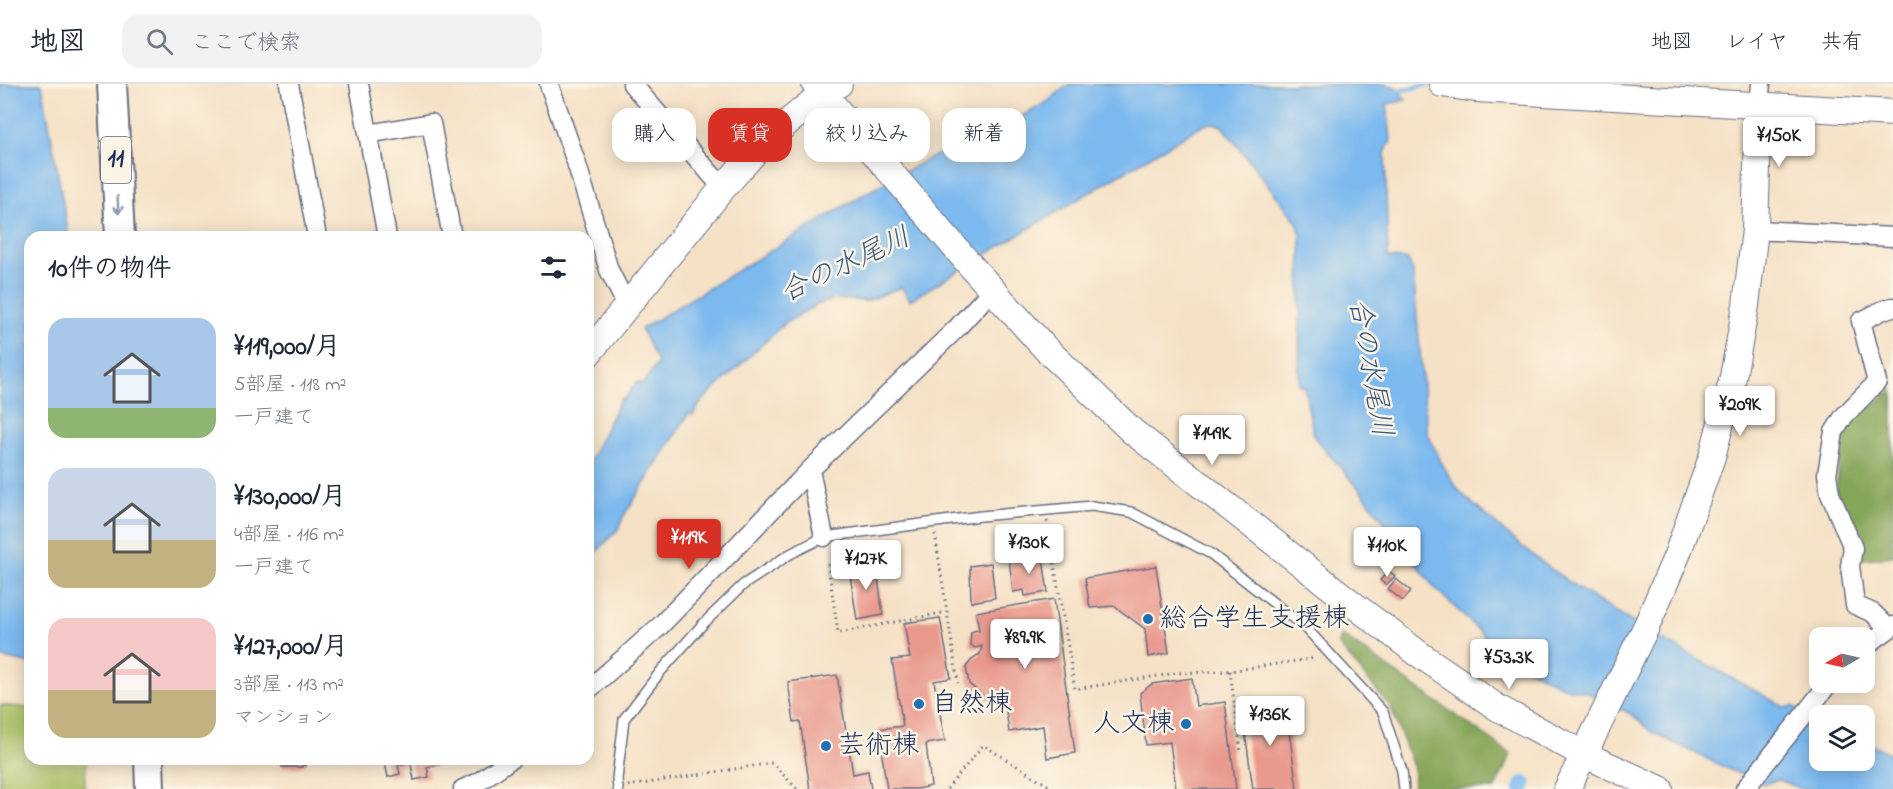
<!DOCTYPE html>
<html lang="ja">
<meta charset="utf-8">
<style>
:root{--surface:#fff;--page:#f2f2f3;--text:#1f2937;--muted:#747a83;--line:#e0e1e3;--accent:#d93025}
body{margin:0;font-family:"Indie Flower","Klee One",sans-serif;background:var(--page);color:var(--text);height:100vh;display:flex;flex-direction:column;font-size:22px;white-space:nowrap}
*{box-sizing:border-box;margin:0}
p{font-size:20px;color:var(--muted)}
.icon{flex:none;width:33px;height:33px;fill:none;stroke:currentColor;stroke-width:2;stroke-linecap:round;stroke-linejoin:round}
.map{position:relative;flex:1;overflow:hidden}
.sheet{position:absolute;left:24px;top:147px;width:570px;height:534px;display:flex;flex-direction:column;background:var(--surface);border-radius:18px;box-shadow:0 3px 15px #0003}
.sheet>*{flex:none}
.top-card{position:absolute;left:612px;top:24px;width:570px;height:54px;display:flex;gap:12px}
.needle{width:39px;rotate:261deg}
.controls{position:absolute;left:1809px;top:543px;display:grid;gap:12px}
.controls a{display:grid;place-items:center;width:66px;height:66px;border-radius:12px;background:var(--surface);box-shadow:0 3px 15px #0003;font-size:30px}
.price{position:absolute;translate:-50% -51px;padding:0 14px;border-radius:6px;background:#fff;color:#222;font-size:20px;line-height:39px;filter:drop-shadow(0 2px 3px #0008)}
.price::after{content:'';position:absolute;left:50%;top:36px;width:18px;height:14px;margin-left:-9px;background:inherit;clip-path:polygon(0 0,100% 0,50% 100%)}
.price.current{background:var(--accent);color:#fff}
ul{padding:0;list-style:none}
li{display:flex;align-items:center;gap:18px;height:150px;padding:0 24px}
li span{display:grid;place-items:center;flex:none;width:168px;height:120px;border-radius:18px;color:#555}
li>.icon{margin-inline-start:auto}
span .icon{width:72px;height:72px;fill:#fffc;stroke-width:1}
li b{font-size:26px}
h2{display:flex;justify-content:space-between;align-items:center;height:72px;padding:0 24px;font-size:26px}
.chip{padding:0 21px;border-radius:18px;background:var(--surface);box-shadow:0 3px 15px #0003;font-size:21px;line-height:54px}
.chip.current{background:var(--accent);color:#fff}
header{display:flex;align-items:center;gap:36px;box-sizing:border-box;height:84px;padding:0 30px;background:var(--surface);border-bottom:2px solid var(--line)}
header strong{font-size:28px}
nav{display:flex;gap:33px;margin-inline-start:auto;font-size:21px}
.search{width:420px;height:54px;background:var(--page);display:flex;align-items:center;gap:15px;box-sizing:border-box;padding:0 21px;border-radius:18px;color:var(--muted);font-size:22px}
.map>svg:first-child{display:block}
</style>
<header>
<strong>地図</strong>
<div class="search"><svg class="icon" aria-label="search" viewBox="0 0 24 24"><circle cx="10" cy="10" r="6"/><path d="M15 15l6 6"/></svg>ここで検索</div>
<nav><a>地図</a><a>レイヤ</a><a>共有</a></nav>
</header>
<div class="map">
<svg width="1893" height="705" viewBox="0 0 1893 705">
<rect width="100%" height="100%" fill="#fcf5e5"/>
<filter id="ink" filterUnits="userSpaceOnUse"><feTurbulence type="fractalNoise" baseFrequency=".0167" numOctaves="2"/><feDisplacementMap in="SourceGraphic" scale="12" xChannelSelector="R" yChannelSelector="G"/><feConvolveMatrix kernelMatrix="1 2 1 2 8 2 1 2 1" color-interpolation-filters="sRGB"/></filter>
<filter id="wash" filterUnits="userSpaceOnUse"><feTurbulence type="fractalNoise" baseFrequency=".008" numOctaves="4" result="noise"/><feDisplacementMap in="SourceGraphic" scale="24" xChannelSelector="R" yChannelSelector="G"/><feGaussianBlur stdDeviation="1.35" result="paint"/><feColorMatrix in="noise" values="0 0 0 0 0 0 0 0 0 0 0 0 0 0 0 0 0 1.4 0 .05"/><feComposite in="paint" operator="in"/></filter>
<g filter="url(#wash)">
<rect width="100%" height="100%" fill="#f5e1c6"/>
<path fill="#a7be63" stroke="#617660" stroke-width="1.5" d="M0,621L30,624V675H87L84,705H0Z"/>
<path fill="#85a559" stroke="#506a5c" stroke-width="1.5" d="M1893,305V472L1857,476L1836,408L1843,346Z
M1342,551L1511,670L1495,705H1413L1414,685L1391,624L1338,560Z"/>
<path fill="#7cb9ef" stroke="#4c74a6" stroke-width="1.5" d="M0,0H42L69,153H30V580L0,573Z
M1069,0H1387L1395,3L1406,16L1387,20L1391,56L1385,69L1388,174L1407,175L1413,187L1427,348C1435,367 1445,387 1457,404C1467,417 1482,427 1494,438C1579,518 1686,567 1786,624L1793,622L1819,638L1820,676H1864L1865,657L1893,671V705H1802L1779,696L1764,700L1728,685L1650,647L1631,630L1586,608L1569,605L1508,575L1434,503L1361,407L1314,353L1304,302L1299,301L1301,150L1297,138L1222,42L1214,39L1204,40L910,216L901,203L867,217L835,215L816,221L785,239L701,318L693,331L689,329L623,433L619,444L588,477V375L590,376L621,314L623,316L637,298L642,300L658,279L641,245L866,109L934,72L974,59L1047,18Z"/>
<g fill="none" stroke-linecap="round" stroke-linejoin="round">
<path stroke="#7cb9ef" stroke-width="4.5" d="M1395,8L1430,0"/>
<path stroke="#7cb9ef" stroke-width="16" d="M1522,705L1524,700"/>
</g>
<g id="blocks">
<path fill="#e9998d" d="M1042,469L1048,508L1025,512L1024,506L1013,508L1009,475Z
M876,479L883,531L857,536L849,484Z
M991,479L995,514L971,518L970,482Z
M1156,482L1169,569L1148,573L1145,545L1114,522L1090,524L1085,494Z
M1389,487L1395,492L1386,501L1380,496Z
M1396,495L1411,507L1403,517L1388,505Z
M1054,515L1075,669L1047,674L1043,642L1009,648L1004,613L987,615L969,600L966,583L973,574L980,570L982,562L975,564L970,560L971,548L976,546L979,547L976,528Z
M940,534L951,594L934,597L945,657L926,660L931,702L917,705H887L878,645L903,642L892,576L910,574L904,539Z
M837,591L853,690L868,687L871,705H810L800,637L794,638L788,598Z
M1192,594L1196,622L1225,618L1236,705H1176L1170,658L1146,661L1140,609L1152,600Z
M1285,618L1297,705H1253L1242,626Z
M282,675H306V682L302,681V683H282Z
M384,675H402L404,680L398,681L400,690L388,693Z
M410,675H446L447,679L427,683L429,693L414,696Z"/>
</g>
</g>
<g filter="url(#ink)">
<use href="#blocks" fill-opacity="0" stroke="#676d82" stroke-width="1.5"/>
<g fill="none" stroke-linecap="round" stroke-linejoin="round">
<g stroke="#676d82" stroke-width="12">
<path id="lane" d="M618,705L617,695L624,635L661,587L703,540L743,501L790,470L824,453L981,432L1092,422L1131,428L1211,470L1307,545L1383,628L1402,687L1404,705"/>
</g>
<g stroke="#676d82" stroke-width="21">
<path id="street" d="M289,0L317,153
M359,0L387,153
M549,0L576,78L609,186L627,222
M632,0L723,104
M1759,20L1761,0
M368,50L431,39L452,153
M1755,146L1893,153
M810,386L824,453
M1888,544L1873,529L1855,521L1850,482L1853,464L1830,410L1827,390L1834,348L1844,332L1877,298L1861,237C1872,233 1881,225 1893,223
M1864,563L1893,542
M588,606L660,542L810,386L956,245L993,205
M463,705L477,699L511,675
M1745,705L1830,598"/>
</g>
<g stroke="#676d82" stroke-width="28">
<path id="secondary" d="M815,0L971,182L1045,264L1132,347L1350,518L1419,570L1498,624L1583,670L1660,705
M1442,0L1476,5L1893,29
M588,270L723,104L763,59L823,9L839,0
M1567,705L1647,541L1677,471L1712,373L1733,293L1746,221L1755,146L1759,20"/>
</g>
<g stroke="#676d82" stroke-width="32">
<path id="primary" d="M112,0L120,153
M149,675L150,705"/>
</g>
<path stroke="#676d82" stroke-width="3" stroke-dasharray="1.5 4.5" stroke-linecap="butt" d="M1047,437L1075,605L1177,589L1230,587L1316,574
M935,450L958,599
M828,480L838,549L947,528
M1230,587L1241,668
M628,702L772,679L797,705
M947,705L983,661L1054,705"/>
<use href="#lane" stroke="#fff" stroke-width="9"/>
<use href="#street" stroke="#fff" stroke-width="18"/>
<use href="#secondary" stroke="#fff" stroke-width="26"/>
<use href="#primary" stroke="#fff" stroke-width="28"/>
</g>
<defs><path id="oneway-shaft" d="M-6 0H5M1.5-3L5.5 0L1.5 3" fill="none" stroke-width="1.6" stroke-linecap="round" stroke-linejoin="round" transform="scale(1.5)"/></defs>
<use stroke="#8d97ae" href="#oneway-shaft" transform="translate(118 121) rotate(87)"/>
</g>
<g fill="#1f6fb2" stroke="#fcf5e5" stroke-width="2">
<circle cx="1148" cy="535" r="6"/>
<circle cx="919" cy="620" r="6"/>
<circle cx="1186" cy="640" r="6"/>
<circle cx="826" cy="662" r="6"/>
</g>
<g text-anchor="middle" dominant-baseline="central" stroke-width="5" stroke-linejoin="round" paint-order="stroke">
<rect fill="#fcf5e5" stroke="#5e6a86" stroke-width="1.5" x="101" y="53" width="30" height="46" rx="4.5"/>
<g font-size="26" font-weight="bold" fill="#1b2f5e">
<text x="116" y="76">11</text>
</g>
<g font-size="27" fill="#1b2f5e" stroke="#fcf5e5" text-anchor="start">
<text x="1160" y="535">総合学生支援棟</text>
<text x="931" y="620">自然棟</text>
<text x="1174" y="640" text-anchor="end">人文棟</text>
<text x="838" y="662">芸術棟</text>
</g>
<g font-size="28" font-style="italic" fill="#38588a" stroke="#fcf5e5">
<text transform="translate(846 182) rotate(-25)">合の水尾川</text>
<text transform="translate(1369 284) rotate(80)">合の水尾川</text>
</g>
</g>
</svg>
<div class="controls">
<a><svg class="needle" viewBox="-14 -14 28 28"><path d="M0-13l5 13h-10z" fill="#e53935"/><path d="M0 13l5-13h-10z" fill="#747a83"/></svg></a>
<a><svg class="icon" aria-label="layers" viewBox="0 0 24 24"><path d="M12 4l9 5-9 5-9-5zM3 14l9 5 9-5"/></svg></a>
</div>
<b class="price" style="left:1779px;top:84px">¥150K</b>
<b class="price" style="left:1740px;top:353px">¥209K</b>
<b class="price" style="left:1212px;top:382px">¥149K</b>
<b class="price current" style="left:689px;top:486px">¥119K</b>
<b class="price" style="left:1029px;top:491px">¥130K</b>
<b class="price" style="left:1387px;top:494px">¥110K</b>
<b class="price" style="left:866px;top:507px">¥127K</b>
<b class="price" style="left:1025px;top:586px">¥89.9K</b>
<b class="price" style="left:1509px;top:606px">¥53.3K</b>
<b class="price" style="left:1270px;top:663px">¥136K</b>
<div class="top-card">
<a class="chip">購入</a>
<a class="chip current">賃貸</a>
<a class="chip">絞り込み</a>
<a class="chip">新着</a>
</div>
<section class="sheet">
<h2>10件の物件<svg class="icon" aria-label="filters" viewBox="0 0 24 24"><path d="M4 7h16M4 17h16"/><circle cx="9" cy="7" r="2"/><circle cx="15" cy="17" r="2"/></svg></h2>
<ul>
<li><span style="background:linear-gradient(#a9c7e8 75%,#8fb573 0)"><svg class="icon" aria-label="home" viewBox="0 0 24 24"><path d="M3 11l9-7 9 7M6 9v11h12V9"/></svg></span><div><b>¥119,000/月</b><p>5部屋 · 118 m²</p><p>一戸建て</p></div></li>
<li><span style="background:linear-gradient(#c9d6e8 60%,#c2b280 0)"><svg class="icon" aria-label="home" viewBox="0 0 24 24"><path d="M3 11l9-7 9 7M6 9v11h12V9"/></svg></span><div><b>¥130,000/月</b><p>4部屋 · 116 m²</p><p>一戸建て</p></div></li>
<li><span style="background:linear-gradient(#f6c9c9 60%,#c2b280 0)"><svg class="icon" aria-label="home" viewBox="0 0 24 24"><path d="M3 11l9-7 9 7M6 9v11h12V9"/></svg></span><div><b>¥127,000/月</b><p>3部屋 · 113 m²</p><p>マンション</p></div></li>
</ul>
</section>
</div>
